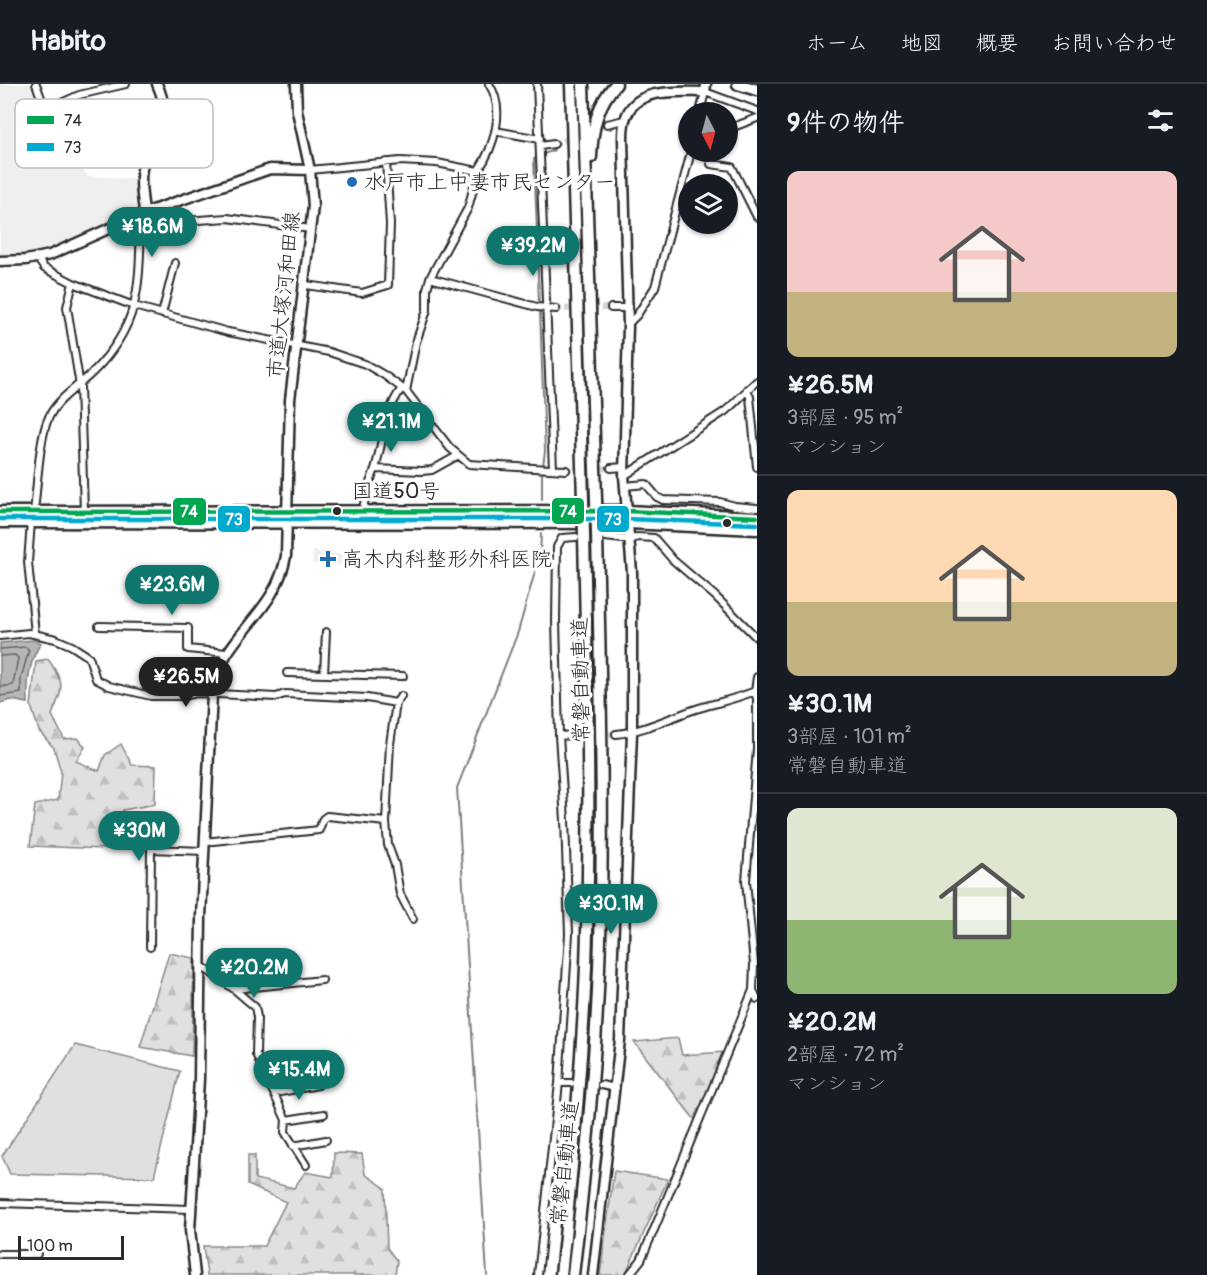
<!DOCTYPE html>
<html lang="ja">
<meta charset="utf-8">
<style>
:root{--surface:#171b24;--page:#242831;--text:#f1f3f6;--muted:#9ea1a6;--line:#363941;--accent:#0f766e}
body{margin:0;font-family:Pangolin,"Klee One",sans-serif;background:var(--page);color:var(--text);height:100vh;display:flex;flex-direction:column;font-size:22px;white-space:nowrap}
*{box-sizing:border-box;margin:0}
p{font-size:20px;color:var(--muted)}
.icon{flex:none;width:33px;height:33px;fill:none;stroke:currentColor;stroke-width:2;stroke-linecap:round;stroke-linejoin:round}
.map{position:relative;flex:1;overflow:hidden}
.side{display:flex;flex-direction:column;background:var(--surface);width:450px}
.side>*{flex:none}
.needle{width:39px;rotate:174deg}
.tools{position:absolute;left:678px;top:18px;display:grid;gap:12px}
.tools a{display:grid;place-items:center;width:60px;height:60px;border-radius:50%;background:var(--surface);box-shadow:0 2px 4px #0004;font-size:30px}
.scale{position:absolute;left:18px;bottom:15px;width:106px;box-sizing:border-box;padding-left:6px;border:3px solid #2b2b2b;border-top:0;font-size:16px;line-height:21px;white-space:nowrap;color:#2b2b2b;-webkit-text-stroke:4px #fff;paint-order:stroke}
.price{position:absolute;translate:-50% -51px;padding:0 14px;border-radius:21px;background:var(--accent);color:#fff;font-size:20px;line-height:39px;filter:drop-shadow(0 2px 3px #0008)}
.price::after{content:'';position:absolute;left:50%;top:36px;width:18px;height:14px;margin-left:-9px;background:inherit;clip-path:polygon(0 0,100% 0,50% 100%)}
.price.on{background:#222;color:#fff}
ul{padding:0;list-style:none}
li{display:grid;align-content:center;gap:12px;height:318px;padding:0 30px}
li+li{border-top:2px solid var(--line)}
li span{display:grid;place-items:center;height:186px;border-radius:12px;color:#555}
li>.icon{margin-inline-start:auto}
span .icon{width:108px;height:108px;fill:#fffc;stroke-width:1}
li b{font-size:26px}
h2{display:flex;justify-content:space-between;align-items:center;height:72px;padding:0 30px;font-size:26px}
header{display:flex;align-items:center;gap:36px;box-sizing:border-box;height:84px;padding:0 30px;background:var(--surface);border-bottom:2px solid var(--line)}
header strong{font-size:28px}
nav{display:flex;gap:33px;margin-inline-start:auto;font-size:21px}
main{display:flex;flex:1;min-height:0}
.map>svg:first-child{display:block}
</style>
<header>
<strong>Habito</strong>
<nav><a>ホーム</a><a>地図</a><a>概要</a><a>お問い合わせ</a></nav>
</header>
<main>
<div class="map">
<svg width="757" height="1191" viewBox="0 0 757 1191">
<defs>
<pattern id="forest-firs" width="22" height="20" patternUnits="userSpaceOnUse" patternTransform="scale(1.5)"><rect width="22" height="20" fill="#e0e0e0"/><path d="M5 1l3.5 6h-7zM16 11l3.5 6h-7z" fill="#c0c0c0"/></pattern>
</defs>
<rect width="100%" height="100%" fill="#fff"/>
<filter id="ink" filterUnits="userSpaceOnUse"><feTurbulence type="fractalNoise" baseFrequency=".0167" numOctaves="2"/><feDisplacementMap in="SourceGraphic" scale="12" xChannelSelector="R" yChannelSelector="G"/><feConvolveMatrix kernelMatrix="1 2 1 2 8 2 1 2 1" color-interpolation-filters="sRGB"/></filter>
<g filter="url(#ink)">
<path fill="#efefef" d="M0,0H30L39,27L58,23L74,77L88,92L135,95L136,122L132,128L49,165L21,172L0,171Z
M313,467H317V469L343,470V481L313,480Z"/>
<path fill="url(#forest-firs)" stroke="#868686" stroke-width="1.5" d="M48,575C66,601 63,604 52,631L64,655L78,654L85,663L76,677L99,687L105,671L121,660L132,681L156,682L155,720L123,726L106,765L30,762L35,721L58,716L61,688L54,664L39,647L31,622L36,577Z
M169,869L194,874L192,972L140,963Z
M678,954L682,971L724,968L695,1036L634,958Z
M334,1069L362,1070L365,1090L385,1104L387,1164L397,1177L395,1191H207L203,1162H264L286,1118L248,1101V1071H255V1095L294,1104L305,1088L333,1093Z
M614,1087L668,1095L625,1191H600Z"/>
<path fill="#e0e0e0" stroke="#868686" stroke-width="1.5" d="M75,961L180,987L154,1093L10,1090L2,1072Z"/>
<path fill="#b6b6b6" stroke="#7e7e7e" stroke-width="1.5" d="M34,556L41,559C29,577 27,597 28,619L11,616L0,619V559Z"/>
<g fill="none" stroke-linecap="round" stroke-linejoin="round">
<path stroke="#636363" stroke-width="1.5" d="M0,565L26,563L29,566L21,594V609L0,612
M0,572L15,571L18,574L13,601L0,603"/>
<path stroke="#7e7e7e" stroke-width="2" d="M629,38L634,30
M610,45L616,42
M544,70L554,66
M536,74L534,75L537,146
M537,159L539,222
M540,226L545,367L543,382
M542,415V388
M487,1191L457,704L518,548L540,470L541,450"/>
<path stroke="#d5d5d5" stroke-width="6" stroke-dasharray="6 3" stroke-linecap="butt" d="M554,60L607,40
M556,225L611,224
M566,386L611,384
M573,651L616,650"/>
<g stroke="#2b2b2b" stroke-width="10">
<path id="street" d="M36,0L44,22L59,20L79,11L126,0
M537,0L553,385
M700,28L705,8L757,27
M607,40L624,36
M728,45L757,34
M495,47L540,55
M540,62L554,60
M709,68L711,80L732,83L757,133
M310,86L400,77L437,79L478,87C494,63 506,26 489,0
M141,136L171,138L227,134L311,145
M38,175L44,184L73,199L134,222L228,248L329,268L365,280L384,291L406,307L450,364L469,380L566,386
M430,194L537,223L556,225
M73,199L67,223L80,302L84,428
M306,201L362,209L388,201L390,140L386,78
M611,224H627
M162,230L175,179
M628,240L637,231L655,203L691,68
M747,305L750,313L757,383
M406,307L416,258L427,226V205L430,194L468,124L478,87
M611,384L625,383
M375,385L422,387L432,386L457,372
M624,392L724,328C736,319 745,307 757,297
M625,402L646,400L657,413L663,416L720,418L735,422L757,424
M363,427C364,412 370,399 375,385C383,358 384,328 402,304
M34,428C37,404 39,353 49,333C57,315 79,302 93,288C142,239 139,200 141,136L139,131
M31,438L28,478L35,550
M605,453L631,456L637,453L654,454L673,476L715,512L757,554
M99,542L188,544V565L226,569
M0,552L29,549L56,555L72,562L89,573L96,595L109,602L151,612H183L197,609L276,613L285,610L367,614L396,619
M287,589L403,592
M324,590L326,548
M401,612L396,619L390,660L386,738L388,761L395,781L400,810L413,835
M616,650C644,647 669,634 696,625C716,619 736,615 755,607L757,593
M559,652L573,651
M204,758L319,746L323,735L327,732L386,738
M150,863L151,765L204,767
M200,881L234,905L322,896
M234,905L255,923L257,933L256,970L286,1036L285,1048L306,1081
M753,906L757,915
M262,983L312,974
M559,999H571
M601,1001L616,1004
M275,1009L318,1001
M286,1036L324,1030
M293,1062L326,1056
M0,1119L191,1125
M0,1170H37
M538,1191L559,999L569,850L565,736L559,652L556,537L557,463L562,454L576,453
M629,1191L641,1176L656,1141L753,906L754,880L746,797L757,665V615L755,607"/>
</g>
<g stroke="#2b2b2b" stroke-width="13">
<path id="secondary" d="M144,129C143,115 139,99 142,85C148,51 176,41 157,0
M0,177L26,176L50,171L144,129L270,85L310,86
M195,1191L190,1146L199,995L201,833L212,610C221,550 275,533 286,472L290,316L313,122L310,86L297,27L296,0
M593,1191L620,956L632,649V488L624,392L628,241L623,55C623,49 623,42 625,36C634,2 679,8 705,8L706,0"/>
</g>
<g stroke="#2b2b2b" stroke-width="15">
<path id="highway" d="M571,0L583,416
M583,0L596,416
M738,0L757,6
M591,73C592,46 597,20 616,0
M0,428L626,427L757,433
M0,438L628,439L757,445
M561,1191C572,1088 582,986 586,882C591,738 587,594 584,450
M573,1191C585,1089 595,987 599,884C605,739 600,594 597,449"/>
</g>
<use href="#street" stroke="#fff" stroke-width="6"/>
<use href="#secondary" stroke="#fff" stroke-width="8"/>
<use href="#highway" stroke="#fff" stroke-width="10"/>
<g stroke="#2b2b2b" stroke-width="15" stroke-linecap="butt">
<path id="highway-bridge" d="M583,416L584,450
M596,416L597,449"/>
</g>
<use href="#highway-bridge" stroke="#fff" stroke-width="10"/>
<g stroke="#fff" stroke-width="9">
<path id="bus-1" d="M0,428L626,427L757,433"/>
</g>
<g stroke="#fff" stroke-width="9">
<path id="bus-2" d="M0,435H626L757,440"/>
</g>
<use href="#bus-1" stroke="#00a651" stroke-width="4.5"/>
<use href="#bus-2" stroke="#00a9ce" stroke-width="4.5"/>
</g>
</g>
<g fill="#1f6fb2" stroke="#fff" stroke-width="2">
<circle cx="352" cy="98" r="6"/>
<path d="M325 466h6v6h6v6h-6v6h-6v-6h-6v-6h6z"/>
</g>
<g fill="#2b2b2b" stroke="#fff" stroke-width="2">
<circle cx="337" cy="427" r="5"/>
<circle cx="727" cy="439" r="5"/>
</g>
<g text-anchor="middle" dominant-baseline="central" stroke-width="6" stroke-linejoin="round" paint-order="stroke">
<g font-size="21" fill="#2b2b2b" stroke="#fff" text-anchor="start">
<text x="364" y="98">水戸市上中妻市民センター</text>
<text x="342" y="475">高木内科整形外科医院</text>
</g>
<g font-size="21" fill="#2b2b2b" stroke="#fff">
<text transform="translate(284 211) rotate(-84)">市道大塚河和田線</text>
<text x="396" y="407">国道50号</text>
<text transform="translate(581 596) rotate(-91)">常磐自動車道</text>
<text transform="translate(565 1079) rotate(-84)">常磐自動車道</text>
</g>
</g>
<rect x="15" y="15" width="198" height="69" rx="9" fill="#fff" stroke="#bfbfbf" stroke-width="1.5"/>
<rect x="27" y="32" width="27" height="8" fill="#00a651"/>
<rect x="27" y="59" width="27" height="8" fill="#00a9ce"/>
<g font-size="16" fill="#2b2b2b">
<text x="64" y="42">74</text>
<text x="64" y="69">73</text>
</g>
<g stroke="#fff" stroke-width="2">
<rect x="551" y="413" width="34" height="28" rx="6" fill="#00a651"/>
<rect x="172" y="413" width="35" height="29" rx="6" fill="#00a651"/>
<rect x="217" y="421" width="34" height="28" rx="6" fill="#00a9ce"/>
<rect x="596" y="421" width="34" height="28" rx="6" fill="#00a9ce"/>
</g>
<g font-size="16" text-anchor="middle" font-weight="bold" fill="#fff">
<text x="568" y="433">74</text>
<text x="189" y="433">74</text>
<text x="234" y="441">73</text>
<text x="613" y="441">73</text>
</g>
</svg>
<div class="tools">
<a><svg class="needle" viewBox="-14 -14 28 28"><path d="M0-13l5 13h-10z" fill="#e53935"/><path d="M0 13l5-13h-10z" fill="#9ea1a6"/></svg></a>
<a><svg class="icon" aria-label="layers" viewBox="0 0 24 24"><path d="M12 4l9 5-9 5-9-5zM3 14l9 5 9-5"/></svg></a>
</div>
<div class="scale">100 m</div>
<b class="price" style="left:152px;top:174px">¥18.6M</b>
<b class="price" style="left:533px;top:193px">¥39.2M</b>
<b class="price" style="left:391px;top:369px">¥21.1M</b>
<b class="price" style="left:172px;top:532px">¥23.6M</b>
<b class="price on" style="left:186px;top:624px">¥26.5M</b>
<b class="price" style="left:139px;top:778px">¥30M</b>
<b class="price" style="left:611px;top:851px">¥30.1M</b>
<b class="price" style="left:254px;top:915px">¥20.2M</b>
<b class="price" style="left:299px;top:1017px">¥15.4M</b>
</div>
<section class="side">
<h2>9件の物件<svg class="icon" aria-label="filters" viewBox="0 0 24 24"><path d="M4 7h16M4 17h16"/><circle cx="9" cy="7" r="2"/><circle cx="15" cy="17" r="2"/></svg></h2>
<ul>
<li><span style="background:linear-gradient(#f6c9c9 65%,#c2b280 0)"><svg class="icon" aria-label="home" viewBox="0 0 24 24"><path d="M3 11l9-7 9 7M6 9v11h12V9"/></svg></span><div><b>¥26.5M</b><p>3部屋 · 95 m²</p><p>マンション</p></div></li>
<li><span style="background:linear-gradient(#ffd9b3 60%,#c2b280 0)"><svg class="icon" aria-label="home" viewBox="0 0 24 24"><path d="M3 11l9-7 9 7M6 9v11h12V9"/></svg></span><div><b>¥30.1M</b><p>3部屋 · 101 m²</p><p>常磐自動車道</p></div></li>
<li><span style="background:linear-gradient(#dfe7d0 60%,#8fb573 0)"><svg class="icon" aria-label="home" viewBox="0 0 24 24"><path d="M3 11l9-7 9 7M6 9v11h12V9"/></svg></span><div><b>¥20.2M</b><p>2部屋 · 72 m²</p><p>マンション</p></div></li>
</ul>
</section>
</main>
